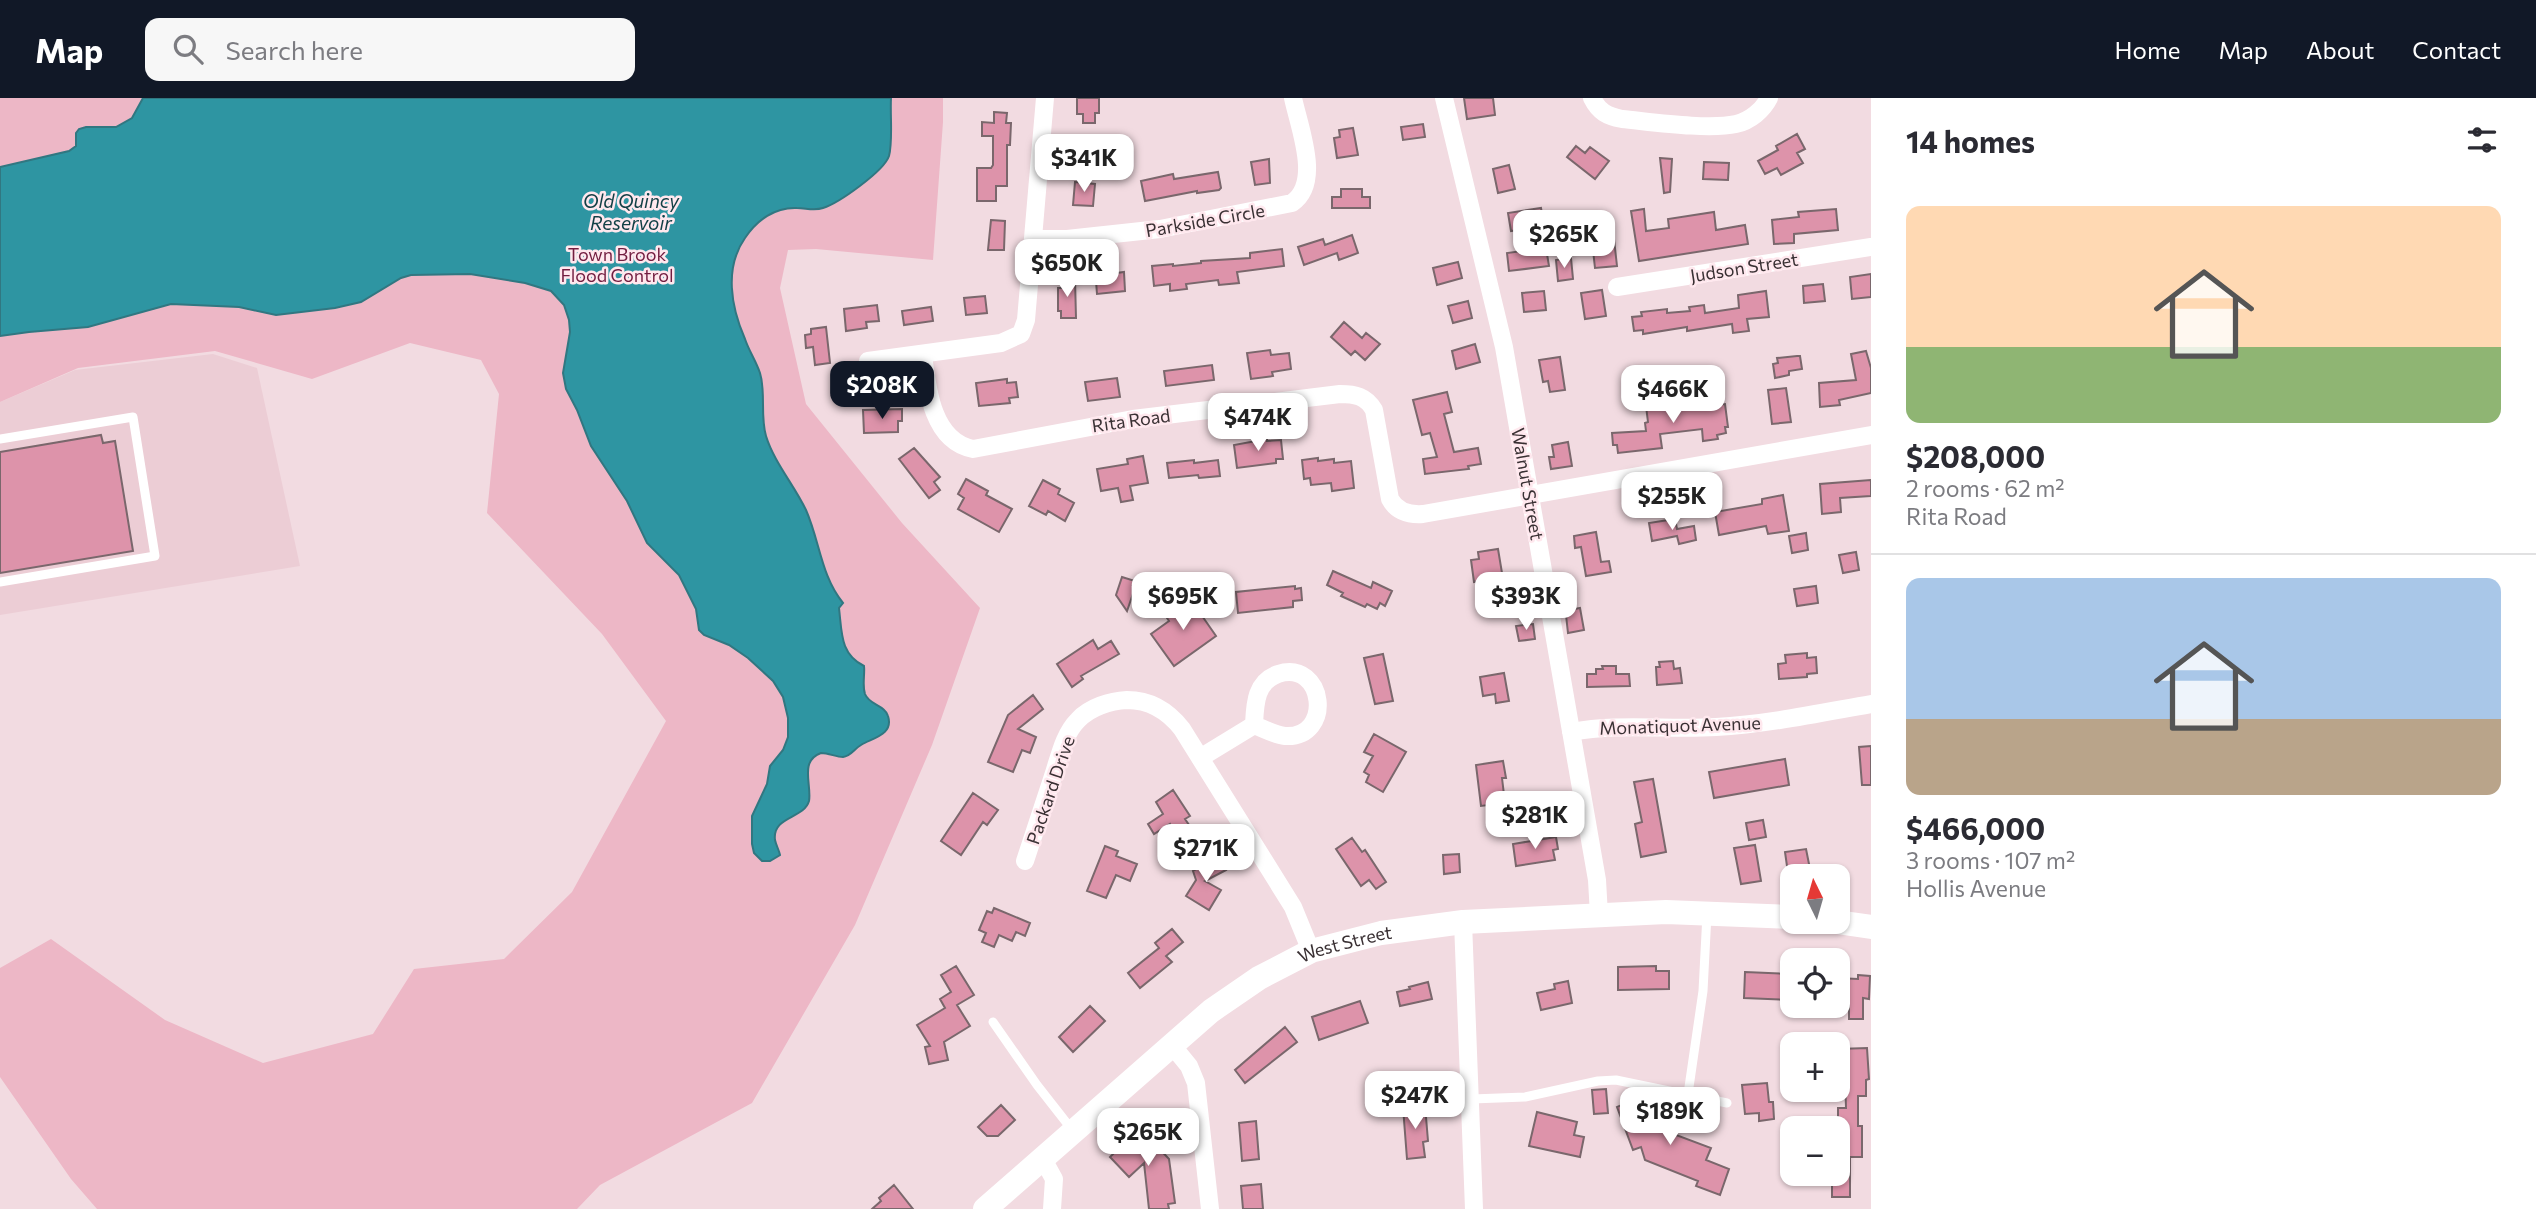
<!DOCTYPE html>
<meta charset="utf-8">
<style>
:root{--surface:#fff;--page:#f7f7f7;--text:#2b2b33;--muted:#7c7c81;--line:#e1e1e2;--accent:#111827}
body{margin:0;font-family:Commissioner,sans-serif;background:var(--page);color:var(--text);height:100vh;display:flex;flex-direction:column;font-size:26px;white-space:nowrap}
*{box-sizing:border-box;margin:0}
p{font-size:23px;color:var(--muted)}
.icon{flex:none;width:38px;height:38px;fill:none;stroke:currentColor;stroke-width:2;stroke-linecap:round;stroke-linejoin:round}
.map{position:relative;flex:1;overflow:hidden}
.details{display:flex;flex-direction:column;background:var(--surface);width:665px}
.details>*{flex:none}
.needle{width:46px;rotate:355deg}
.controls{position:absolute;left:1780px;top:766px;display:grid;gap:14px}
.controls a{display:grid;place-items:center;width:70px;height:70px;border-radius:14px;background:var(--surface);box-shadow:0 2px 5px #0004;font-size:35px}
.price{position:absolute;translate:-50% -60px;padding:0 16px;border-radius:14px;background:#fff;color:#222;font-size:23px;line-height:46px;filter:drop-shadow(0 2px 4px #0008)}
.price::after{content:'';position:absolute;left:50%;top:42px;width:21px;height:16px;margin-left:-10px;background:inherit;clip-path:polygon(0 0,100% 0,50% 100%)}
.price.on{background:var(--accent);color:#fff}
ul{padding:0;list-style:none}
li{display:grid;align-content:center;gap:14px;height:371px;padding:0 35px}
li+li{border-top:2px solid var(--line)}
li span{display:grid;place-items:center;height:217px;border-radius:14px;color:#555}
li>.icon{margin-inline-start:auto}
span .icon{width:126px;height:126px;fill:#fffc;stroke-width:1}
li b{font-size:30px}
h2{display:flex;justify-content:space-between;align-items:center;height:84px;padding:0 35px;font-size:30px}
header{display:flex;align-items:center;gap:42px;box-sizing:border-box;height:98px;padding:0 35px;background:var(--accent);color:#fff}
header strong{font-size:33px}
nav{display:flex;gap:38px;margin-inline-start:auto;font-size:24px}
.search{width:490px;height:63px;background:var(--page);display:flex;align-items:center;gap:18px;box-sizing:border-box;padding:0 24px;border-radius:14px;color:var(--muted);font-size:26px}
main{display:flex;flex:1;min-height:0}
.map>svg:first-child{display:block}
</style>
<header>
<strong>Map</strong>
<div class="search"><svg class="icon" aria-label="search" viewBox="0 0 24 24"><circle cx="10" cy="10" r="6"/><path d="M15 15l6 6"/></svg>Search here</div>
<nav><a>Home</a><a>Map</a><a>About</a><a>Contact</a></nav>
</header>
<main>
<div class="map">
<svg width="1871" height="1111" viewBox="0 0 1871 1111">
<rect width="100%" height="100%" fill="#f2dbe1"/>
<path fill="#eccdd5" d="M213,256L257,270L300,468L0,517V304L75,272Z"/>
<path fill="#edb7c6" d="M0,0H943V24L933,162L816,151L788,152L780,190L806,306L902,425L980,510L932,647L855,827L752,1005L600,1087L577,1111H97L71,1081L0,979V870L51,841L165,922L263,965L373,936L414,871L504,861L572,794L666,623L602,536L487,415L499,296L481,262L410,245L312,281L215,253L78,270L0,304Z"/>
<path fill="#2e95a2" stroke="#317781" stroke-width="2" d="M143,0H891C890,17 893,43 889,58C884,73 839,105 823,110C814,113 806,110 797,110C775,109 757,122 745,140C724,170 731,209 745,241C749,253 756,263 760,275C766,295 760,317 766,338C774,364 794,387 806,412C820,444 821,478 843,505L839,510C842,535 840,556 864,568C865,577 862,587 865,596C869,607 885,607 888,618C894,637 872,640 861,647C854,651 851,658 843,659C836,659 829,655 821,655C799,663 812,687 809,703C804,721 772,718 775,742C776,747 779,752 780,757L770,763H762L754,755L752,746V718L767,686L770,668L783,652L788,639V620L783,599L773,583L748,560L729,547L704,537L699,532L696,511L679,477L647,445L627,403L591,348L577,312L566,291L563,275L570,234L569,222L564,207L551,193L525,185L470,176L411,177L401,180L361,204L335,210L276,217L239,209L171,206L88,229L29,234L0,238V69L69,53L76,48V35L79,31L86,29H116L132,20Z"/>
<path fill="#dd93aa" stroke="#7a676c" stroke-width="2" d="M1077,0H1099V15H1095V25H1083V16H1077Z
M1464,0H1493L1495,17L1467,21Z
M994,14L1007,15L1006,25H1011L1010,47H1007V88H996V103H977V70H991L993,67V38H982V24L994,25Z
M1423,26L1425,39L1403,42L1401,29Z
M1353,30L1358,57L1337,60L1334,40L1340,39L1339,32Z
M1797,36L1805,51L1797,55L1803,65L1781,77L1777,70L1765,76L1758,63L1778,52L1776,48Z
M1576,48L1585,55L1590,49L1609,63L1595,81L1567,59Z
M1660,60L1672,61L1670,94L1664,95Z
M1269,61L1270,85L1255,87L1251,64Z
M1704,64L1729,65L1728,82L1703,81Z
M1509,67L1515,91L1498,95L1493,71Z
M1218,74L1221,90L1219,92L1197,95V93L1145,103L1141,83L1173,76L1174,81Z
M1075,84L1095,86L1093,108L1073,107Z
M1341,91H1362V99H1370V110H1332V99H1341Z
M1541,110L1544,128L1511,133L1508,115Z
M1644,111L1646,133L1669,130L1668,121L1714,114L1716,132L1745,127L1748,146L1639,163L1631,113Z
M1836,111L1838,132L1794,136V145L1774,146L1772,122L1799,119L1798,114Z
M991,122L1005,123L1004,152H988Z
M1352,137L1358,155L1339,162L1337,155L1304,167L1298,149L1323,141L1325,147Z
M1614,141L1617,168L1595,170L1592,143Z
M1546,150L1549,168L1509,173L1507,155Z
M1282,151L1284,168L1237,174L1239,185L1219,187L1218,182L1186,186L1187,191L1170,193V186L1154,188L1152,168L1173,166V168L1201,165V163L1250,160V155Z
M1571,160L1573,181L1558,183L1556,162Z
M1458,164L1462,180L1437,187L1433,170Z
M1124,174L1125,193L1097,196L1096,183H1102V177Z
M1871,176V199L1852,201L1850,179Z
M1063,181H1075L1076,220H1061V213H1058V190H1063Z
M1823,186L1825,203L1804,205L1803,188Z
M1602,192L1606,218L1585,221L1581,195Z
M1544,193L1546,212L1524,214L1522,195Z
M1766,193L1769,219L1747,221L1749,233L1733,235L1732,226L1687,233V229L1643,236V232L1634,233L1632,219L1642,218L1641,214L1667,211V215L1690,213L1689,209L1704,207L1705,215L1739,210L1738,197Z
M985,198L987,215L966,217L964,200Z
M1468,203L1472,220L1453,225L1448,208Z
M877,207L879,223L866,224L867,230L846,233L844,211Z
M931,209L933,223L904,227L902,213Z
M1344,224L1362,240L1366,235L1380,246L1365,262L1355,253L1351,257L1331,239Z
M826,229L830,265L815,267L813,249L806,250L805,237L811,236V231Z
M1475,246L1480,264L1456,271L1452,253Z
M1270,252L1271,257L1289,255L1291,271L1272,274L1273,278L1251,281L1247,255Z
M1866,253L1871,270V295L1839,302L1840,307L1820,309L1819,285L1856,282L1851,256Z
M1797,258H1800L1802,271L1789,273V277L1775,280L1773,266L1778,265L1777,260Z
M1560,259L1565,292L1550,294L1548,283L1543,284L1539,262Z
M1212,267L1214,282L1166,288L1164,273Z
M1117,280L1120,299L1088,303L1085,284Z
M1007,281V285L1016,284L1018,299L1009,300L1010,305L979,308L976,285Z
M1786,290L1791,324L1772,326L1768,292Z
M1447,294L1452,314L1444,316L1454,354L1478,350L1481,366L1468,368L1469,371L1425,376L1423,361L1437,359L1430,335L1422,337L1413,302Z
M1682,303L1683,311L1725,306L1728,329H1725L1726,335L1717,337L1718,341L1703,343L1702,331L1660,336L1662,350L1618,355L1617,347H1613L1612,335L1646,333L1645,325L1648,324L1646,308Z
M902,311V323H898V334L864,335L863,312Z
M101,337L103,345L115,343L133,453L0,475V354Z
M1267,341V343L1281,342L1283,361H1276V365L1237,370L1234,347Z
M1568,344L1572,368L1551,371L1549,359H1554L1552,347Z
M914,350L940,379L934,384L940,392L929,400L899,361Z
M1143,358L1148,385L1130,388L1133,402L1121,404L1118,390L1101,393L1097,371L1128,366L1127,361Z
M1318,360V363L1334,361V365L1351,363L1354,390L1332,393L1331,385L1311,387L1310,380L1304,381L1302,362Z
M1194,362V365L1218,362L1220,378L1199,380L1198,377L1169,380L1167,365Z
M966,381L988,393L986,397L1012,411L999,434L958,411L964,400L958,396Z
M1043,382L1060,391L1058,396L1074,405L1065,423L1048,413L1046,417L1029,408Z
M1871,382V398L1840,400L1841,414L1822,416L1820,386Z
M1783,397L1789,433L1768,436L1766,428L1719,437L1715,414L1762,406V401Z
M1675,421L1677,431L1694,428L1696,442L1679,446L1677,438L1652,443L1649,425Z
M1596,434L1601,464L1609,463L1611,474L1586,478L1581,449L1575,450L1574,438Z
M1806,435L1808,452L1792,455L1789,438Z
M1498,451L1502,475L1485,478V482L1474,484L1471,462L1479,461L1478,454Z
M1856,454L1859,472L1843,475L1839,457Z
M1333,473L1371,490L1373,484L1392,493L1385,508L1380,505L1377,511L1367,506L1365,509L1341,498L1343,495L1327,487Z
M1122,479L1135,483L1133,487H1136L1127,513L1116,497Z
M1295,488V491L1301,490L1302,502L1293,503V509L1238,515L1236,494Z
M1816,488L1818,505L1797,508L1794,491Z
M1191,502L1216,538L1174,568L1151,536L1169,523L1163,514L1176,505L1179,510Z
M1580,510L1584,532L1568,535L1566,517L1569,516V512Z
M1533,526L1535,541L1519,543L1516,528Z
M1093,542L1098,551L1111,543L1119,556L1081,578L1083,581L1072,589L1057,566Z
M1807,555V560L1816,559L1817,575L1807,576V579L1779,581L1778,566L1786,565L1785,557Z
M1383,556L1393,603L1375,606L1364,560Z
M1673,563L1674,571L1680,570L1682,585L1657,587L1656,569H1660L1659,564Z
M1602,568H1616V576H1629L1630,588L1587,589V576H1596V571H1603Z
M1504,575L1509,603L1496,605L1495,596L1483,598L1480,579Z
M1033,597L1043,611L1018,631L1036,639L1030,655L1022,652L1013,674L988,664L1008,617Z
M1374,636L1406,654L1383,694L1366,684L1369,677L1364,674L1373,658L1364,654Z
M1871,648V687H1862L1859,649Z
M1785,661L1789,687L1714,700L1709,674Z
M1503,663L1506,680H1502L1505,705L1481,708L1476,667Z
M1653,681L1666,754L1641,759L1635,726L1642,724L1634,684Z
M1173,692L1190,718L1185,721L1196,737L1182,746L1170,726L1154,736L1148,726L1163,716L1156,704Z
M973,695L998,712L987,727L983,724L961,757L941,743Z
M1763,722L1766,739L1749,742L1746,725Z
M1556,739L1558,751L1553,752L1555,762L1516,768L1513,746Z
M1352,740L1362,754L1365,752L1386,784L1376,791L1369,782L1361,788L1336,751Z
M1755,747L1761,783L1741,786L1734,750Z
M1105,748L1118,753L1116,758L1137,766L1130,783L1116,777L1106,800L1087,793Z
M1806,751L1810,771L1788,775L1785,754Z
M1459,756L1460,774L1444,776L1443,757Z
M1218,759L1226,772L1205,783L1221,792L1209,812L1186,798L1196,782L1193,773Z
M994,810L1030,825L1025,838L1016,834L1012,843L999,837L994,849L982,844L986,835L979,832L987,813L992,815Z
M1172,831L1183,844L1166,858L1172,864L1140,890L1128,875L1159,850L1155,845Z
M956,868L974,897L957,907L970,928L944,944L948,962L929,966L925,949L930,948L917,927L945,910L940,901L951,894L941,877Z
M1656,868V873H1669V891L1618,892V869Z
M1745,874L1792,876V902L1744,900Z
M1858,877L1870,878L1869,901L1863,900V921H1849V900H1838V880L1858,881Z
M1568,883L1572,905L1541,912L1537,895L1555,891L1554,886Z
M1428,884L1432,901L1400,908L1397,894L1410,891L1409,889Z
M1360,903L1368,925L1319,942L1312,919Z
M1090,908L1105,923L1073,954L1059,939Z
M1285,929L1297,944L1245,985L1235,972Z
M1867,950L1869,981L1866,982V998H1858V1028H1862V1059H1850V1099H1832V1076H1838V1010H1846L1845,979L1838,980V951Z
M1767,985L1769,1004H1773L1774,1021L1759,1023V1015L1745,1016L1742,987Z
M1606,991L1608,1015L1594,1016L1592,992Z
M1647,996L1660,1031L1711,1050L1706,1062L1729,1071L1720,1097L1696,1088L1698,1083L1645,1062L1641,1049L1633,1052L1617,1009Z
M1001,1007L1015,1022L998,1038H987L978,1029Z
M1425,1007L1428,1043L1423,1044L1425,1059L1407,1061L1403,1009Z
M1537,1014L1577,1024L1574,1037L1584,1039L1580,1059L1529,1048Z
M1256,1023L1259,1061L1242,1063L1239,1025Z
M1140,1030L1169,1061L1175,1105L1168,1106L1169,1111H1149L1144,1065L1129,1079L1110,1059Z
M1261,1086L1263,1111H1243L1241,1088Z
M894,1087L913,1111H872L881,1103L879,1100Z"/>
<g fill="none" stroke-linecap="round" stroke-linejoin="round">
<path stroke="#fff" stroke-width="9" d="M0,341L133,319L155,458L0,484
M993,924L1037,987L1073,1033
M1688,996L1703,893L1707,816
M1472,1001L1525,999L1598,983L1616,982L1727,1005"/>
<path stroke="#fff" stroke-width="18" d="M1444,0L1504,249L1597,782L1599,817
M1592,0C1599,14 1607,18 1622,21C1653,24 1708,32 1736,26C1750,23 1763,12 1769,0
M1035,141H1067L1160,131L1292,105C1322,85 1299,29 1293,0
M1617,189L1871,149
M923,256C927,290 932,343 973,351L1133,321L1340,296C1355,296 1366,298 1374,312L1390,401C1397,414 1409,417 1423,416L1871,337
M868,263L1001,245L1021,236L1026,222L1045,0
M1571,634C1619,625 1668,632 1716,629C1768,626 1820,615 1871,606
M1200,660L1254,627C1264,631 1275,637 1285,638C1334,641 1325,561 1278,576C1255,584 1255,607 1254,627
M1025,763C1034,735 1043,708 1052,681C1059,661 1063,637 1078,622C1090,609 1110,603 1127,602C1150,602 1168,613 1182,631L1293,809L1311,853
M1463,824L1474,1111
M1171,946L1189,968L1196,985L1210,1111
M1043,1061L1054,1081L1052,1111"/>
<g stroke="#fff" stroke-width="24">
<path d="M1837,824L1871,829"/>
<path id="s1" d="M985,1111L1211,913L1259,880L1311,853L1381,835L1463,824L1666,814L1792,819"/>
</g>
</g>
<g text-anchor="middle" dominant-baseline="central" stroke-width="5" stroke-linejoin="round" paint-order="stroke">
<g font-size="18" fill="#393033" stroke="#ffe8ee">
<text transform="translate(1205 122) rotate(-10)">Parkside Circle</text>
<text transform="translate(1744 169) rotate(-9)">Judson Street</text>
<text transform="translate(1131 322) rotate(-8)">Rita Road</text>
<text transform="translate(1528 386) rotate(80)">Walnut Street</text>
<text transform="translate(1680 627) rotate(-2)">Monatiquot Avenue</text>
<text transform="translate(1050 692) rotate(-71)">Packard Drive</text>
<text stroke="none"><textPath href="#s1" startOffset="452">West Street</textPath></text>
</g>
<g font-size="18" fill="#721d40" stroke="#ffe8ee">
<text x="617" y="156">Town Brook<tspan x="617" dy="21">Flood Control</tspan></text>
</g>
<g font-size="19" font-style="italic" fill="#113f45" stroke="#ffe8ee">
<text x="631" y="102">Old Quincy<tspan x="631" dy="22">Reservoir</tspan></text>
</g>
</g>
</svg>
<div class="controls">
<a><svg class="needle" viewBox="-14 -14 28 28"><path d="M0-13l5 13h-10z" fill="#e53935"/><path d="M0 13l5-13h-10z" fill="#7c7c81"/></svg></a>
<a><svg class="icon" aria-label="locate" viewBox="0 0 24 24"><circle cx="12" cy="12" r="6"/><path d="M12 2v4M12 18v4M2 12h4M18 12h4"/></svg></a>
<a>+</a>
<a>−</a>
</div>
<b class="price" style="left:1084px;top:96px">$341K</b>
<b class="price" style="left:1564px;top:172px">$265K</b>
<b class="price" style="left:1067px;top:201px">$650K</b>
<b class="price on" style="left:882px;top:323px">$208K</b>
<b class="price" style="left:1673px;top:327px">$466K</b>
<b class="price" style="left:1258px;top:355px">$474K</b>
<b class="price" style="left:1672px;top:434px">$255K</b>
<b class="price" style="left:1183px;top:534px">$695K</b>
<b class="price" style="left:1526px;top:534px">$393K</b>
<b class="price" style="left:1535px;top:753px">$281K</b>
<b class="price" style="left:1206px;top:786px">$271K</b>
<b class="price" style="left:1415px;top:1033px">$247K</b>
<b class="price" style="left:1670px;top:1049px">$189K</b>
<b class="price" style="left:1148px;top:1070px">$265K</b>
</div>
<section class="details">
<h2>14 homes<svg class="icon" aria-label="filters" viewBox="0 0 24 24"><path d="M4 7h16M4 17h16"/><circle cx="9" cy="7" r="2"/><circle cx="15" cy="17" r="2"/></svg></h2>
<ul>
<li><span style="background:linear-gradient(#ffd9b3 65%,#8fb573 0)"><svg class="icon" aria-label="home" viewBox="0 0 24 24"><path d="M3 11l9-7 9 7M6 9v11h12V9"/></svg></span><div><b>$208,000</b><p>2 rooms · 62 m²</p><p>Rita Road</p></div></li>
<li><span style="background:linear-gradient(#a9c7e8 65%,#b9a48a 0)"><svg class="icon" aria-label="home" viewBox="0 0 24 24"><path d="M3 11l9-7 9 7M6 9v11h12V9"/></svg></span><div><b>$466,000</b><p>3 rooms · 107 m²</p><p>Hollis Avenue</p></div></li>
</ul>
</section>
</main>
